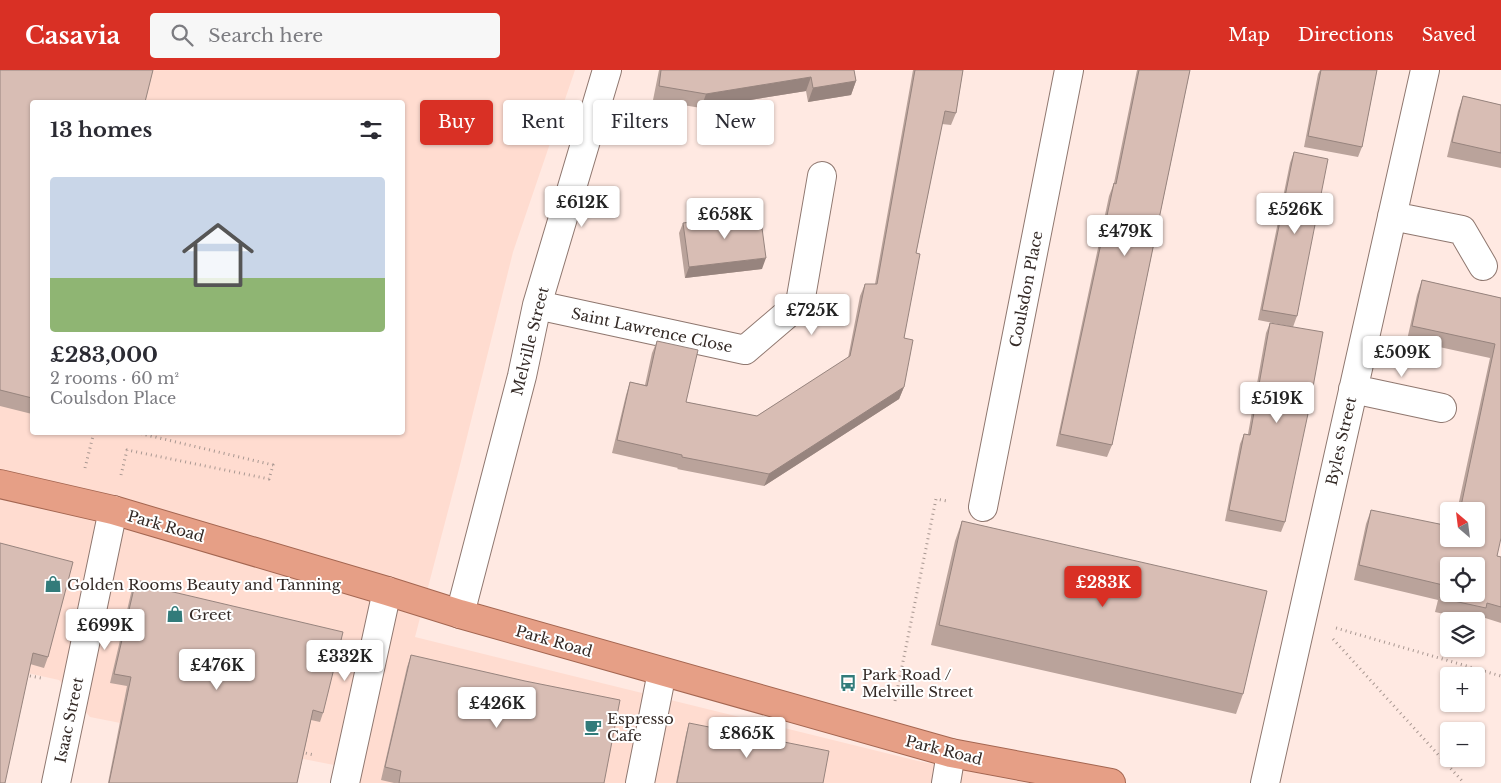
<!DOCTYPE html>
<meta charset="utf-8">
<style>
:root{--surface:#fff;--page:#f7f7f7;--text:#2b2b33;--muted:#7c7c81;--line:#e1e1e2;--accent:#d93025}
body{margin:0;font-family:"Libre Baskerville",serif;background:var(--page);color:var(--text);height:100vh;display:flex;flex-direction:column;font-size:19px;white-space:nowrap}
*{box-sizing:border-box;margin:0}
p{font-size:16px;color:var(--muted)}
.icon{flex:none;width:28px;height:28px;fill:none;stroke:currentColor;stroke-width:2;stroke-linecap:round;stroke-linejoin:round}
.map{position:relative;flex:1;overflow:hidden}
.details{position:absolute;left:30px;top:30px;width:375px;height:335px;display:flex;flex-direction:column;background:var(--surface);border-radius:5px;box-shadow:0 1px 4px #0004}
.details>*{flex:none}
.top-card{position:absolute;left:420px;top:30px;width:475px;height:45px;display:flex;gap:10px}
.needle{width:32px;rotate:332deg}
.fabs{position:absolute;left:1440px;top:432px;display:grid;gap:10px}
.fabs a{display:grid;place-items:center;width:45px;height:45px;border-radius:5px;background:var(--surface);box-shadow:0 1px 4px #0004;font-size:25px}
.price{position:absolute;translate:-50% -42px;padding:0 11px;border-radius:5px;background:#fff;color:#222;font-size:16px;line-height:32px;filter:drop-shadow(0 1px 2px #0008)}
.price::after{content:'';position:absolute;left:50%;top:30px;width:15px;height:11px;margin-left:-8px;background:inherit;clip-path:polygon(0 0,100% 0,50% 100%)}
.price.active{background:var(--accent);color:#fff}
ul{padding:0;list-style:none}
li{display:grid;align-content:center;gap:10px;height:265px;padding:0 20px}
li+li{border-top:1px solid var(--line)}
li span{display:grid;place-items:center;height:155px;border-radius:5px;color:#555}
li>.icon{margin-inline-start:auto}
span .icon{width:90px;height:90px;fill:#fffc;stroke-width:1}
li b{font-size:21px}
h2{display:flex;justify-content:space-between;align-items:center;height:60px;padding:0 20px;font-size:21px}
.pill{padding:0 18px;border-radius:5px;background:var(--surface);box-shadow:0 1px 4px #0004;font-size:18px;line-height:45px}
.pill.active{background:var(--accent);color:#fff}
header{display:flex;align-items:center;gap:30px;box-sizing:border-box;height:70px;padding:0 25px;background:var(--accent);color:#fff}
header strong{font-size:24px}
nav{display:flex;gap:28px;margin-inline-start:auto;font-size:18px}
.search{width:350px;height:45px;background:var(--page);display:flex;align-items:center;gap:12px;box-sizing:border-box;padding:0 18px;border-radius:5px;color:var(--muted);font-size:19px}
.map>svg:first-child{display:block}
</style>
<header>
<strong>Casavia</strong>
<div class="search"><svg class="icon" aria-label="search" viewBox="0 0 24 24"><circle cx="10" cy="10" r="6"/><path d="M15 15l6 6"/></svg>Search here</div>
<nav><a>Map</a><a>Directions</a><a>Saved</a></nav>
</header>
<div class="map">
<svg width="1501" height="713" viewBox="0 0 1501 713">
<rect width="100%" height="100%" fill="#ffe9e2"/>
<path fill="#ffdcd0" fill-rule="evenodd" d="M0,0H575L513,182L459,399L415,567L918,691L1027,713H345L334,695L90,647L59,610L0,597ZM32,32H402V362H32Z"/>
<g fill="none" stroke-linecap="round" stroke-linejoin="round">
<g stroke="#8f776f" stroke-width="30">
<path id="minor" d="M1392,146L1462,160L1483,196
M537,235L745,280L800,233L822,106
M1353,319L1442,338
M983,437L1069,0
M460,544L522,306L537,235L607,0
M56,713L113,440
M345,713L387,521
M640,713L662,602
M946,713L951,683
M1265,713L1425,0"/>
</g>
<g stroke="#a46651" stroke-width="30">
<path id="trunk" d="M0,414L113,440L387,521L460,544L951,683L1111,713"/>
</g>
<path stroke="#a89791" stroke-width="3" stroke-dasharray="1 4" stroke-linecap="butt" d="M85,398L94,362
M121,405L127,380L269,409L273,395L134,362
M1336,558L1501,606
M1333,569L1464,713
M25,605L41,608
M895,631L936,429L947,431
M301,682L314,685"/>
<use href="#minor" stroke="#fff" stroke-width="28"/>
<use href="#trunk" stroke="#e69f86" stroke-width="28"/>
</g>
<path fill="#baa39b" d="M0,0L32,32V344L0,336Z
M659,0H854L856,11L851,25L808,32L806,21L701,38L653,30Z
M913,0H963L956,43L951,55L942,54L916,183L904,268V317L899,329L764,416L677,399L678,398L612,383L626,325L630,312L645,315L652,283L657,271L686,332L757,346L848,288L860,226L865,214H875Z
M1137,0H1190L1112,375L1107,387L1056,376L1109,126L1114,113Z
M1320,0H1377L1362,77L1358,87L1304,77L1318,4Z
M1463,26L1501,35V98L1447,87L1458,41Z
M1294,82L1297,246L1293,257L1258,250L1290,93Z
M683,153L762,199L685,208L679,163Z
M1422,210L1501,228L1497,486L1501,487V553L1482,547L1480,552L1435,542L1438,530L1354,510L1366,454L1371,440L1449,469L1476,441H1457L1490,288L1407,270L1417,225Z
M1270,253L1285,452L1281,462L1225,451L1240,374L1244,364H1248L1266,263Z
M962,451L1243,624L1236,644L931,575L955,471Z
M0,473L48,587L44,598L30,594Z
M136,510L169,521L323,643L320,652L311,650L297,713H108L127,616L110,613L132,519Z
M411,585L604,713H394L381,710L407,597Z
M689,653L823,713H676L686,664Z"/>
<path fill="#97847e" d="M811,7L806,21L701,38L706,24Z
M856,11L851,25L808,32L813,18Z
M766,188L762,199L685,208L689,197Z
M904,317L899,329L764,416L769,404Z"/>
<path fill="#d8bdb4" stroke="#97847e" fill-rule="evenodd" d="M0,0H153L145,32H32V328L0,320Z
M661,0H854L856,11L813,18L811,7L706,24L659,16Z
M915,0H963L956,43L945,41L916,183L920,184L904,268L913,270L904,317L769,404L682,387V385L617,370L630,312L647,316L657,271L698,280L686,332L757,346L850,286L865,214H877Z
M1139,0H1190L1112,375L1060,364L1114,113L1116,114Z
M1321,0H1377L1362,77L1308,66Z
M1463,26L1501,35V83L1452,72Z
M1294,82L1328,89L1297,246L1262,240Z
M760,143L766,188L689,197L683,153Z
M1422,210L1501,228V468L1497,486L1501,487V537L1487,533L1486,538L1440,528L1443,515L1359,495L1371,440L1449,456V469H1476V441H1460L1495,274L1412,256ZM1449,496H1476V524H1449Z
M1270,253L1323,262L1309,339L1285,452L1229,440L1244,364L1250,365Z
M962,451L1267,521L1243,624L939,555Z
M0,473L73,492L48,587L33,583L5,713H0Z
M136,510L169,518V521L343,562L323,643L313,640L297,713H109L131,607L114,604Z
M411,585L525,611L620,630L604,713H399L401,701L385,697Z
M689,653L829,681L823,713H677Z"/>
<defs>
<g id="shop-bare" transform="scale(1.35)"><path d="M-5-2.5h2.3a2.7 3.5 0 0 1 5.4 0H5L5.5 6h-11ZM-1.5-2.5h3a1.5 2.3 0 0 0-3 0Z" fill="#327b7a" stroke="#fff" stroke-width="2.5" paint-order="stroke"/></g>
<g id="bus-bare" transform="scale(1.35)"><path d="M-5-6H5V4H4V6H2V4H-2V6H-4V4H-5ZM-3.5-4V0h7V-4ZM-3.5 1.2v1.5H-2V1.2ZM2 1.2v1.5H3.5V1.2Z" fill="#327b7a" stroke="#fff" stroke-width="2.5" paint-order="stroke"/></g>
<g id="cafe-bare" transform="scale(1.35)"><path d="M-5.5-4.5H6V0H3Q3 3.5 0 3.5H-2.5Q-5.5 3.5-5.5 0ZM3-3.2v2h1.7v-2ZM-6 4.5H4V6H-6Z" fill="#327b7a" stroke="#fff" stroke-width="2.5" paint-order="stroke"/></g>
</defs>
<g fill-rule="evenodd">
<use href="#shop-bare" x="53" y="514"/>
<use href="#shop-bare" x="175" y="544"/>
<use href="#bus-bare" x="848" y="613"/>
<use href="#cafe-bare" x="593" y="657"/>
</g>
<g text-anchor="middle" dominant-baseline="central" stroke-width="4" stroke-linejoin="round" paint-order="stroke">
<g font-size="15" fill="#342a26" stroke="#fff">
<text transform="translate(1026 219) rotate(-79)">Coulsdon Place</text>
<text transform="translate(652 260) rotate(12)">Saint Lawrence Close</text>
<text transform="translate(530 271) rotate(-76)">Melville Street</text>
<text transform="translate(1341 371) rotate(-77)">Byles Street</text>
<text transform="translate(166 456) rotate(16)">Park Road</text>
<text transform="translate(554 571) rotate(16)">Park Road</text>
<text transform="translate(69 650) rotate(-78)">Isaac Street</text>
<text transform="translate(944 680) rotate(14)">Park Road</text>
</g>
<g font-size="15" fill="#342a26" stroke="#fff" text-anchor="start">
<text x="67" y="514">Golden Rooms Beauty and Tanning</text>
<text x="189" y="544">Greet</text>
<text x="862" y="604">Park Road /<tspan x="862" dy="17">Melville Street</tspan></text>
<text x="607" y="648">Espresso<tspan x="607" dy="17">Cafe</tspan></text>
</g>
</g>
</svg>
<div class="fabs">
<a><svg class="needle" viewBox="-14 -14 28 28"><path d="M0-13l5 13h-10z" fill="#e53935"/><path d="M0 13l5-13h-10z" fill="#7c7c81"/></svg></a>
<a><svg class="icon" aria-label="locate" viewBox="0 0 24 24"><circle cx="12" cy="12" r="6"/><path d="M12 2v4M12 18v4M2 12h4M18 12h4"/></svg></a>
<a><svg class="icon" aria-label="layers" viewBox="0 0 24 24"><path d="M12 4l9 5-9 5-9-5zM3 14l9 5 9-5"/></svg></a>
<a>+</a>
<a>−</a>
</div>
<b class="price" style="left:582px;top:158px">£612K</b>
<b class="price" style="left:1295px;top:165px">£526K</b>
<b class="price" style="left:725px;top:170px">£658K</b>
<b class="price" style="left:1125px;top:187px">£479K</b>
<b class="price" style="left:812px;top:266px">£725K</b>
<b class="price" style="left:1402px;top:308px">£509K</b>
<b class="price" style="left:1277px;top:354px">£519K</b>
<b class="price active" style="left:1103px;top:538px">£283K</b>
<b class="price" style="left:105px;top:581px">£699K</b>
<b class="price" style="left:345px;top:612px">£332K</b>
<b class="price" style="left:217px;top:621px">£476K</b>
<b class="price" style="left:497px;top:659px">£426K</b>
<b class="price" style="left:747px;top:689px">£865K</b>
<div class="top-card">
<a class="pill active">Buy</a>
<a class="pill">Rent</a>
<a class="pill">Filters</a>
<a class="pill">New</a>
</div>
<section class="details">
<h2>13 homes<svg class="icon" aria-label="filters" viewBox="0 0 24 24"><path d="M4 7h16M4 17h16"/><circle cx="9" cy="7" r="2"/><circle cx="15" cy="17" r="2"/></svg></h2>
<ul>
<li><span style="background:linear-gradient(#c9d6e8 65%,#8fb573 0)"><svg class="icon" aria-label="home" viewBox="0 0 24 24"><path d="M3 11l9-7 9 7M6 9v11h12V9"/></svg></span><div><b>£283,000</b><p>2 rooms · 60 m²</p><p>Coulsdon Place</p></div></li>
</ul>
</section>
</div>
